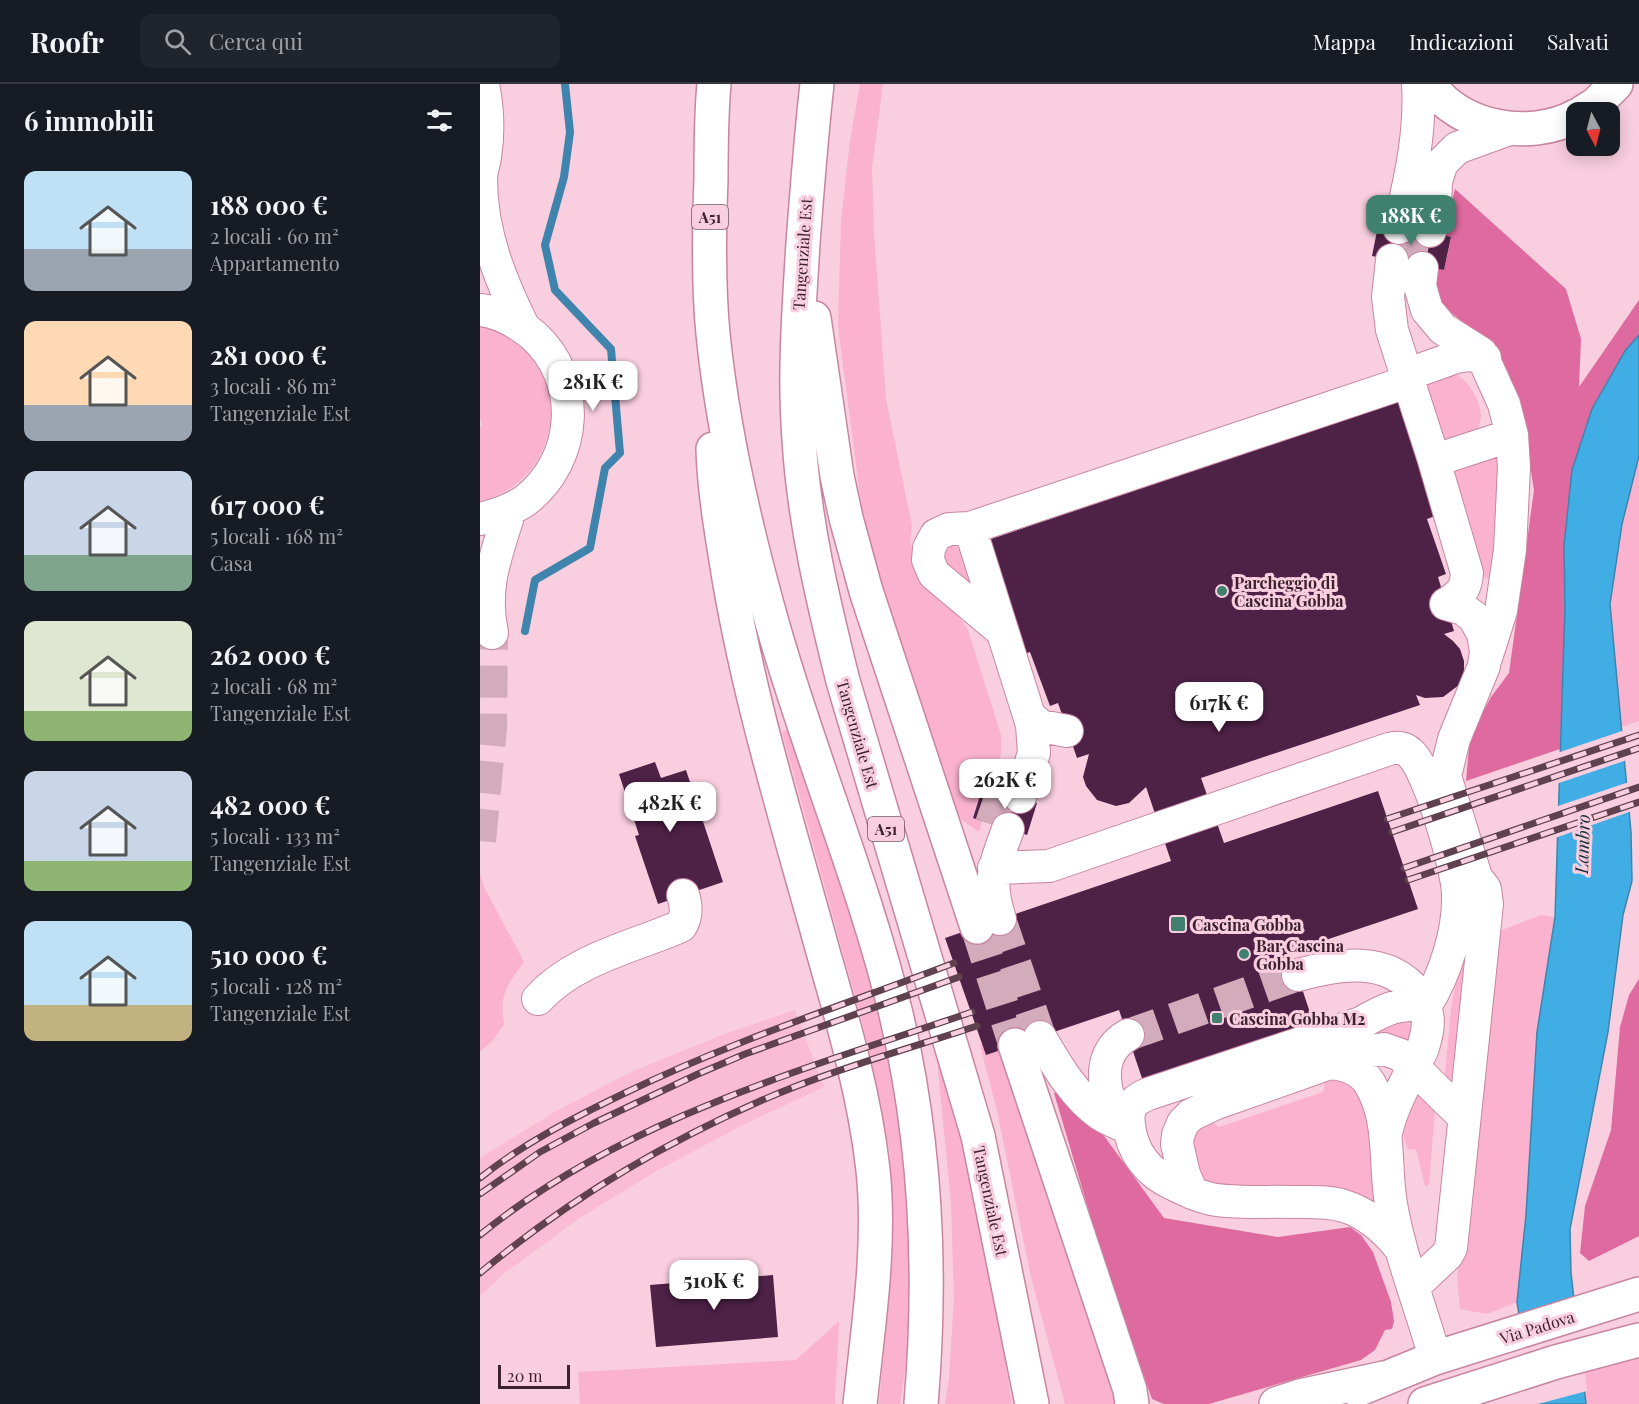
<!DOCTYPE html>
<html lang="it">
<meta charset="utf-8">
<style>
:root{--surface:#171b24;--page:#20242c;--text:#f1f3f6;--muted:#9ea1a6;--line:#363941;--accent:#40806e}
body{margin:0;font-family:"Playfair Display",serif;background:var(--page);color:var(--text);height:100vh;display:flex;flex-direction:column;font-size:22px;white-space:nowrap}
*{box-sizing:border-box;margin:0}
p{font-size:20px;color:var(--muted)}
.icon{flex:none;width:33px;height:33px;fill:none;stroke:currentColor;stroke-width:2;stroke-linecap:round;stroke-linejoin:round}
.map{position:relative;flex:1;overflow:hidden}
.panel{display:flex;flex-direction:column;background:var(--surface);width:480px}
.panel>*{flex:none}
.needle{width:39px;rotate:173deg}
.fabs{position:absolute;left:1086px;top:18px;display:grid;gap:12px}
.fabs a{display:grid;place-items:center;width:54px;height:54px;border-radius:12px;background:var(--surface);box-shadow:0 3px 15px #0003;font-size:30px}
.scale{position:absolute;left:18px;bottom:15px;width:72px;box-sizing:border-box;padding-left:6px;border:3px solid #3c222d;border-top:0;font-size:16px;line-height:21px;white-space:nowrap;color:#3c222d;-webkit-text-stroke:4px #f9cede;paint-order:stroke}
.price{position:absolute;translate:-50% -51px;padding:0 14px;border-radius:12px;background:#fff;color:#222;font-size:20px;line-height:39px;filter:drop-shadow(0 2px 3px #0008)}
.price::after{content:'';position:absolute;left:50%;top:36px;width:18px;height:14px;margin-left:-9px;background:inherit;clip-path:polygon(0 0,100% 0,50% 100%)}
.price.current{background:var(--accent);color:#fff}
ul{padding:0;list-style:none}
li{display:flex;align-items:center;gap:18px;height:150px;padding:0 24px}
li span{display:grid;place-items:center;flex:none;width:168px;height:120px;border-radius:12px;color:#555}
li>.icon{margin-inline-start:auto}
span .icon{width:72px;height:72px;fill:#fffc;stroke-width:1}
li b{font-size:26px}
h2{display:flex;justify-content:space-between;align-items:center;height:72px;padding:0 24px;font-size:26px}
header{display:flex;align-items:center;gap:36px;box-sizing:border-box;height:84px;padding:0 30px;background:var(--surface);border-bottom:2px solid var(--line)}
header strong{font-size:28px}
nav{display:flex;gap:33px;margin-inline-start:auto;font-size:21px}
.search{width:420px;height:54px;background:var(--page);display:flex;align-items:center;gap:15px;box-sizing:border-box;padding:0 21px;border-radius:12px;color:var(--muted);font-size:22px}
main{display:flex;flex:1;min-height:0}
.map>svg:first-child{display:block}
</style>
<header>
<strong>Roofr</strong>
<div class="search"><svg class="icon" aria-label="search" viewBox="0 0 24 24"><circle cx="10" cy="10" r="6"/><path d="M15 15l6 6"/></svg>Cerca qui</div>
<nav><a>Mappa</a><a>Indicazioni</a><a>Salvati</a></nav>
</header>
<main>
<section class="panel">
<h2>6 immobili<svg class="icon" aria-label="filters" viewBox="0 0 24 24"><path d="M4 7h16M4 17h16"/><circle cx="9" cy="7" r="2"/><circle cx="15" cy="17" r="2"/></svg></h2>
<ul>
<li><span style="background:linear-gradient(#bfe0f5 65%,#9aa5b1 0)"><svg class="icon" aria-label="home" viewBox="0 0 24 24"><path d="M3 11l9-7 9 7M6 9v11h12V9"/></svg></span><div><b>188 000 €</b><p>2 locali · 60 m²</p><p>Appartamento</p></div></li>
<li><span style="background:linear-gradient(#ffd9b3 70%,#9aa5b1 0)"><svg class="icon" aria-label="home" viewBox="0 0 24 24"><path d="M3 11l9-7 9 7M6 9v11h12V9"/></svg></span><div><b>281 000 €</b><p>3 locali · 86 m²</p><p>Tangenziale Est</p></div></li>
<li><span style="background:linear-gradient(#c9d6e8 70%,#7fa58c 0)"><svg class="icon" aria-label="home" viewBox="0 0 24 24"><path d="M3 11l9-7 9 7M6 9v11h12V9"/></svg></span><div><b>617 000 €</b><p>5 locali · 168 m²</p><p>Casa</p></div></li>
<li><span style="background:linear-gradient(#dfe7d0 75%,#8fb573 0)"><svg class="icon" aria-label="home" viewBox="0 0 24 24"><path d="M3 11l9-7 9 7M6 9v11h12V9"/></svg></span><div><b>262 000 €</b><p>2 locali · 68 m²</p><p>Tangenziale Est</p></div></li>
<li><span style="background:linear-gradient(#c9d6e8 75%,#8fb573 0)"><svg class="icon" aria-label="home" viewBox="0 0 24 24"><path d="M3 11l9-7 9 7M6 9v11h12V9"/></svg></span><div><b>482 000 €</b><p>5 locali · 133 m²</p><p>Tangenziale Est</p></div></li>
<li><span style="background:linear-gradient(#bfe0f5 70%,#c2b280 0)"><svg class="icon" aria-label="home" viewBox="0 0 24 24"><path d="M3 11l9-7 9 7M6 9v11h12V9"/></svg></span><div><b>510 000 €</b><p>5 locali · 128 m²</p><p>Tangenziale Est</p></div></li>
</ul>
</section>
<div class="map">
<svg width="1159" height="1320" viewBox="0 0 1159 1320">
<rect width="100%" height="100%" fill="#f9cede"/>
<path fill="#fabcd4" d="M315,926L344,1003L265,1040L178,1086L98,1135L25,1189L0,1212V1074L78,1026L149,989L239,952Z"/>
<path fill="#fab2ce" d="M380,0H403L392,84L394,149L406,315L432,442L430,459L444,490L469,517L488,546L521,651V670L513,705L503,702L493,733L502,737L499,748L472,729L387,466L358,242L361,138L370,57Z
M0,242C16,247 32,253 44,265C96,315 68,402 0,417V343L2,342L0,335Z
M973,289C988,295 1000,315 1001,332C1001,336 999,342 998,346L961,359L942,305L949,295Z
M1011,372L1018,373L1029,386L1010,495L999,492L968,402L973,386Z
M1159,372V637L1141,643L1130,520L1142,440Z
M473,460L485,471L496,502L488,507L462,474L463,462Z
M311,645L379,844L413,981L427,1067L431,1213L428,1267L420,1320H399L410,1205L413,1133L410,1070L383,941L302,648Z
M0,789L4,803L44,878C27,901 19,910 24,940L14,955L0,968Z
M1061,831L1075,833L1057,948L1046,1131L1037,1218L1007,1230L980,1225L977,1195L1017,848Z
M988,843L978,1014L964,1000L971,926L985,848Z
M427,854L489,1056L532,1320H465L469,1294L474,1214L471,1119L457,975Z
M917,936L924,937L935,944L936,962L893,956L889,946Z
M517,954L639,1320H585L551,1193L517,1027L500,961Z
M851,996C859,996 867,997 873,1002C891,1017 894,1094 896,1119L893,1120L741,1106L717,1097L708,1068L717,1045L731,1037L739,1043L843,1008L845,998Z
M935,1000L956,1013L949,1100L947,1102H945L936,1065L928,1066L919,1036Z
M359,1237L355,1320H100L98,1288L316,1276Z
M1159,1271V1320H1106L1101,1283Z"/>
<path fill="#df6a9f" d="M975,105L1086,205L1101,255L1099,303L1159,216V251L1145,267L1092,386L1084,462L1085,524L1080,665L986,697L990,652L1011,613L1029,589L1054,406L1044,344L1028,287L993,246L960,220L945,182L964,186L971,154L963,152Z
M1159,895V1152L1109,1177L1100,1169L1105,1122L1131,1046L1140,943L1149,911Z
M592,1008L684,1134L798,1153L870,1143L881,1151L893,1168L911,1218L914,1237L912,1245L905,1246L895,1266L881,1276L729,1320H684L672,1315L621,1168L574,1009Z"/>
<path fill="#40aee4" stroke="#3f84ad" stroke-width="1.5" d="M1159,251V372L1142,440L1130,520L1151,748L1152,797L1143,831L1128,948L1090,1145L1091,1189L1106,1320H1053L1037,1218L1046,1131L1057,948L1075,833L1085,524L1084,462L1092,386L1112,325L1145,267Z"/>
<path fill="#f9cede" d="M1145,646L1147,676L1076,700L1077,669Z
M1149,698L1152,727L1075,754V723Z
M1097,1216L1107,1307L1058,1320H1050L1036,1236Z"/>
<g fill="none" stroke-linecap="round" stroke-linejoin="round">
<path stroke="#3f84ad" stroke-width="8" d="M45,547L55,496L110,464L125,384L140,369L131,265L75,206L65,161L84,93L90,48L85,0"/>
</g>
<path fill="#4e2147" d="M899,137L971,153L964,186L892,172Z
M918,318L955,432L947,435L966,490L958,493L974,547L964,550L973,557L980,565L984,577V590L979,601L963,613L945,614L936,611L940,621L721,694L744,759L898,707L938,825L810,868L836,947L665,1003L639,926L506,971L465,854L691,777L666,703L649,719L636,722L617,716L606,702L603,693L609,670L597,674L578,619L570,622L550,568L544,570L505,457Z
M175,678L181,694L206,686L243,798L178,820L155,752L159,751L139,690Z
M503,702L557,719L547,751L493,734Z
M293,1191L298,1253L176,1263L170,1201Z"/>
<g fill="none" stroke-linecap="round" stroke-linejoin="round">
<path stroke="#d3acbb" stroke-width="32" stroke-dasharray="32 16" stroke-linecap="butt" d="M929,179L936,146
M511,740L522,708
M0,757L11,644L12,549
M520,835L560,953
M648,951L818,891"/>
<path stroke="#d3acbb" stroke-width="33" stroke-dasharray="33 16" stroke-linecap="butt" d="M497,843L535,961"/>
<g stroke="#c785a0" stroke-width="34">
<path id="minor" d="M3,0C8,25 9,48 5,73C4,80 1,88 1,95C1,149 21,198 44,244
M919,144C930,96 941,50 938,0
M950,147L955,122L956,97L962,79L977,64L1032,44
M912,176L908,213L912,246L953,373L987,489C986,506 980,511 966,520
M942,184L940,202L947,226L963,245L1001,269L1024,320L1032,351L1034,383L1030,466L1021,527L1006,574
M0,226C19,228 38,239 53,251C103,296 98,375 46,416C32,426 16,431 0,435
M953,373H965L1032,351
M490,444L552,641L554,669L540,713
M522,547L454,490L448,476L449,464L456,451L469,445L490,444L912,303L928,297L937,287L976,273L990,271L1005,274
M12,549C2,502 17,469 30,426
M550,633L561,642L587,647
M514,784L569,782L909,665C916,663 924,663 930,669C949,685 978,786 978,811C979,847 965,891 946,921
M520,835C507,795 515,782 528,745
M818,891C858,880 907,871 937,909C950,926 950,940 944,960C942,970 936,976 932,985C922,1006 911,1026 906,1049
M58,915C94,875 153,863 201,842C207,832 207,823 203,811
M560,953C576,980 594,1012 620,1030C629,1036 640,1040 649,1044
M852,979C868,981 882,986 890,1000C912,1037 904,1080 911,1120C920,1173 941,1223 955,1274
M647,1042C622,1019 613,970 648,951
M712,1109L704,1090L697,1060L698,1051L703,1039L711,1031L734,1020L881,968L904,965L921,971L983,1032
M921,1165C906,1146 887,1129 864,1122C848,1117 830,1118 814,1118C787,1117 758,1120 731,1115C718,1112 705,1106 693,1100C668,1089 652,1068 649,1041C647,1023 652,1017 668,1010L881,939C905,925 917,919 946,921
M933,1203L967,1171L971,1164L1007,820L1005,805L996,793L965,692L974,655L1004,582L1006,567L1003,550L994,533L983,525L966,520"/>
</g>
<g stroke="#c785a0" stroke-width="36">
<path id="major" d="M877,1306L955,1274L1159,1210"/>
</g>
<g stroke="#c785a0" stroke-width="36">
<path id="highway" d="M234,0C231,32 231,63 231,95C229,146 228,199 233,250C243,349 266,447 293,542C330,673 384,798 416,930C446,1057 452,1190 441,1320
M337,0C331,53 327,106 323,159C319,225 314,290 319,355C324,438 343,517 363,597L498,1052L552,1320
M949,0C981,45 1049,57 1096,32
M1103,28L1116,20L1136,0
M334,234L357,392L366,434L386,507L497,843
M233,365C234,402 240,439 246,476C267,610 308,740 344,871C364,941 385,1013 393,1086C401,1163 388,1243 380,1320
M535,961L650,1306L652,1320
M796,1320L820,1312L904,1294
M945,1320L1076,1278L1159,1256"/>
</g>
<use href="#minor" stroke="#fff" stroke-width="32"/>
<use href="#major" stroke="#fff" stroke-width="33"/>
<use href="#highway" stroke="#fff" stroke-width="33"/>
<g stroke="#5f424d" stroke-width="7">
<path id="rail" d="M907,735L1159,651
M912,748L1159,664
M924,784L1159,703
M928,796L1159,718
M0,1094C44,1059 95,1033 145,1009C252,957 364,921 474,879
M0,1110L60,1068L114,1039L218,990L265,970L479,893
M0,1151C141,1036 322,986 492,928
M0,1189C84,1119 178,1062 278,1018C348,987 424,966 497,942"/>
</g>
<use href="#rail" stroke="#f9cede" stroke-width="4.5" stroke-dasharray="14" stroke-linecap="butt"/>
</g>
<g fill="#40806e" stroke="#f9cede" stroke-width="2">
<circle cx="742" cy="507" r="6"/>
<rect x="690" y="832" width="16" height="16" rx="3"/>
<circle cx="764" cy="870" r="6"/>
<rect x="731" y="928" width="12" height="12" rx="3"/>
</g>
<g text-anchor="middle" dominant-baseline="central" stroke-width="6" stroke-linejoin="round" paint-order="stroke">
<g fill="#f9cede" stroke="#755662" stroke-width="1.5">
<rect x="212" y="121" width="36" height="24" rx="4.5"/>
<rect x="388" y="733" width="36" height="24" rx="4.5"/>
</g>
<g font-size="15" font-weight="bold" fill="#3c222d">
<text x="230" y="133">A51</text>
<text x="406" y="745">A51</text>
</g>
<g font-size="16" fill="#3c222d" stroke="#f9cede">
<text transform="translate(322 170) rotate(-86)">Tangenziale Est</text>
<text transform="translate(378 650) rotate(74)">Tangenziale Est</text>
<text transform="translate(511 1117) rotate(78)">Tangenziale Est</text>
<text transform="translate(1057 1243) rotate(-17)">Via Padova</text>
</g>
<g font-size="16" font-weight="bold" fill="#3c222d" stroke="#f9cede" text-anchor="start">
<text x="754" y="498">Parcheggio di<tspan x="754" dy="18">Cascina Gobba</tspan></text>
<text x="712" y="840">Cascina Gobba</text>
<text x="776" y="861">Bar Cascina<tspan x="776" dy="18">Gobba</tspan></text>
<text x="749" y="934">Cascina Gobba M2</text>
</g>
<g font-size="18" font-style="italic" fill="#162e3a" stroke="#f9cede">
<text transform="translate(1102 760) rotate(-88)">Lambro</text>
</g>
</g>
</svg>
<div class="fabs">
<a><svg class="needle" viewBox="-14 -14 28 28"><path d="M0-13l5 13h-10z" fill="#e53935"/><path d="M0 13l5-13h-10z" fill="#9ea1a6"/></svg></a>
</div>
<div class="scale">20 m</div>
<b class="price current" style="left:931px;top:162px">188K €</b>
<b class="price" style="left:113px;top:328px">281K €</b>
<b class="price" style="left:739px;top:649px">617K €</b>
<b class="price" style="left:525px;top:726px">262K €</b>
<b class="price" style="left:190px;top:749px">482K €</b>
<b class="price" style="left:234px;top:1227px">510K €</b>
</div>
</main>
